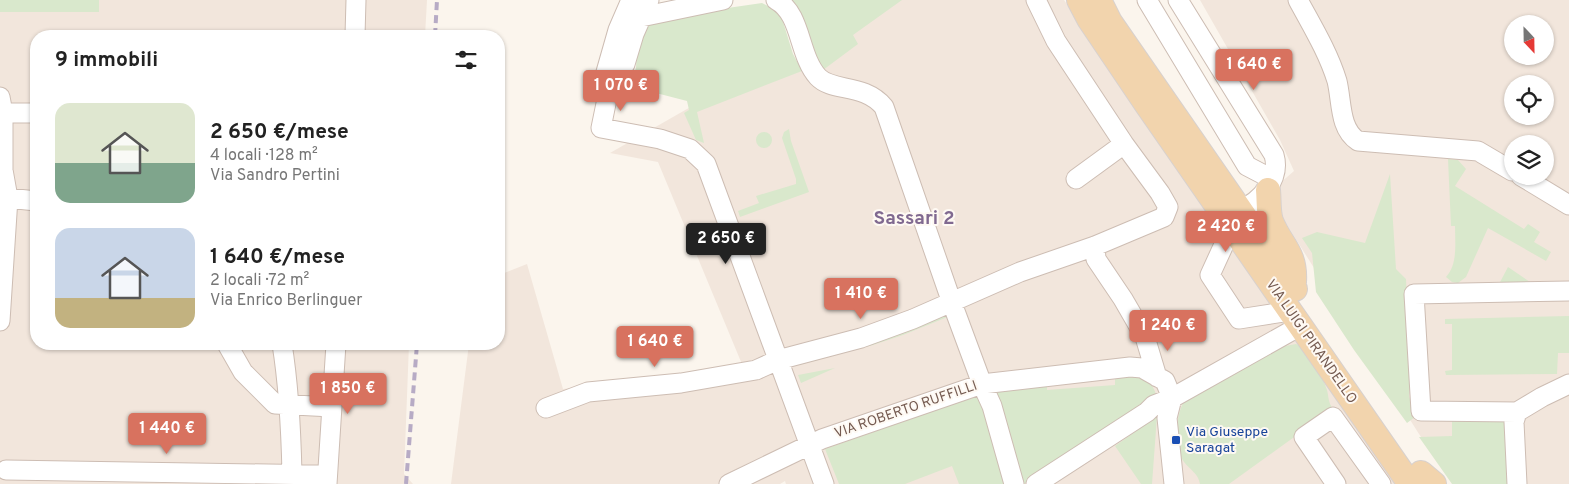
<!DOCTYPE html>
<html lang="it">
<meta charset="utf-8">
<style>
:root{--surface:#fff;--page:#f2f2f2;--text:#222;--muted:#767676;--accent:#d8725f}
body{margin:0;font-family:Overpass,sans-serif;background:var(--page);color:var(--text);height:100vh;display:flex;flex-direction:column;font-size:19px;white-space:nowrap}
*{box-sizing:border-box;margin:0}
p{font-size:16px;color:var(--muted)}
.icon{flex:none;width:28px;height:28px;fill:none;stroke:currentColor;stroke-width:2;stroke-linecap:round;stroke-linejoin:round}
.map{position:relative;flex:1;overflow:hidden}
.panel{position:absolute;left:30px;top:30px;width:475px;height:320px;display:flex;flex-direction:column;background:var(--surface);border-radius:20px;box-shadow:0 1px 4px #0004}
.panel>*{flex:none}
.needle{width:32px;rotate:158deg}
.buttons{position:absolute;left:1504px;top:15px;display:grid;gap:10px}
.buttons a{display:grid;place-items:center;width:50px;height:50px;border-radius:50%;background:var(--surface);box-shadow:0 1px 4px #0004;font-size:25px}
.price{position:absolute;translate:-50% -42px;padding:0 11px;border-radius:5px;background:var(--accent);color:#fff;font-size:16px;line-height:32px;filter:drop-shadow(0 1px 2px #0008)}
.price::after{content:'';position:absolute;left:50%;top:30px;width:15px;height:11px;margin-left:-8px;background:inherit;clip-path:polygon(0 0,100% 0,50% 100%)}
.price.selected{background:#222;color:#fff}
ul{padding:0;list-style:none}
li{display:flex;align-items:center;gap:15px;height:125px;padding:0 25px}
li span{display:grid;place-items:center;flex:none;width:140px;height:100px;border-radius:15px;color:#555}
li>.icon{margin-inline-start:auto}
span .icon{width:60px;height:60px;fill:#fffc;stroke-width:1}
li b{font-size:21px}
h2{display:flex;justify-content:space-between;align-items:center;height:60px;padding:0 25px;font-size:21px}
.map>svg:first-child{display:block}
</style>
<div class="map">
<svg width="1569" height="484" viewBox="0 0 1569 484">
<rect width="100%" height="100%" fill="#fbf5ed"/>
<path fill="#f2e6dc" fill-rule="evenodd" d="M0,0H427L425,36H36V344H409L404,474L413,484H0Z
M885,0H1064L1397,484H786L785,481L780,484H451L469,344H499V275L527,264L563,389L744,369L658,162L610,153L701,101L791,65Z
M1200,0H1569V484H1455L1419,434L1273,203L1279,184L1294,171L1280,140ZM1512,24H1545V56H1512ZM1512,84H1545V116H1512ZM1512,144H1545V176H1512Z"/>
<path fill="#d9e8cc" d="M0,0H99V12H0Z
M786,0H902L853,35L858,44L823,70L818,65Z
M762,3L780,12L793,54L802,71L697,112L704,143L696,140L684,113L689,110L687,101L629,86L636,68L637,44L643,30L652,19Z
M789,129L791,141L809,192L740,217L738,211L759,203L756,196L796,184V179L782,138L784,132Z
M756 140a8 8 0 1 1 16 0a8 8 0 1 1-16 0Z
M1448,159L1458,160L1466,169L1455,186L1524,229L1528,224L1540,232L1534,242L1551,252L1546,261L1488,228L1466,277L1458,283L1452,282L1446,277C1458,264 1455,243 1455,226H1451Z
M1390,174L1396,269L1406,279L1410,382L1409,396L1415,417L1407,423L1354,350L1316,292L1312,253L1302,238L1317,232L1365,243Z
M1508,267L1533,284L1498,286Z
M948,310L950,316L903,335L873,345L799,365L795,361Z
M1569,316V353H1558L1557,374L1446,375L1445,371L1452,370V324H1445V319Z
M1296,344C1308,350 1323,377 1327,390C1329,398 1328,402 1333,409L1229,484H1200C1198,473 1190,470 1184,462C1173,447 1175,411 1187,397L1285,346Z
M835,368L801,383L798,375Z
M1140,375C1150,382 1154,386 1157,398L1024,484L991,389L1047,383V390L1115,385V376Z
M979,395L1010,484H959L952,466L905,484H839L825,449Z
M1157,416L1152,484H1141L1115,446Z
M1509,420L1510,484H1452L1419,437L1452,436V421Z"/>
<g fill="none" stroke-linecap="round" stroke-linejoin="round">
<g stroke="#cdbdb3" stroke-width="21">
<path id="minor" d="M631,0L618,30L606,72L609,89L601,128L660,139L690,149L706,164L824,484
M776,0C802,14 798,55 818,77C832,92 864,83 884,107L952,303L982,384L992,406L1014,484
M1147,0L1247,166L1272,179
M1178,0L1274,155C1281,179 1261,201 1240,210
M1298,0C1312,26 1328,52 1337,81C1342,101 1339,129 1358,141L1478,151L1512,171
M641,17L723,0
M355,36L356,0
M609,89L625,64L634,34L649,0
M0,97L3,113V170L8,198L0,321
M3,113H36
M1521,176L1569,205
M1076,179L1124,144
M8,198L36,201
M1232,227L1210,275L1239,319L1290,311
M1095,246L1096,259L1123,299L1145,337L1157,377
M227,344L243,372L275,404L332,407
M282,344C289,387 291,430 292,474
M546,408L588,392L681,383L756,370L778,360L861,338L913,319L1020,272L1095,246L1164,217L1168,207L1160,193L1124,144L1056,41L1036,0
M1517,412L1421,411L1414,294L1569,291
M6,470L327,475
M327,484L336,344
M729,484L822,439L982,384L1130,367L1142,368L1165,381L1172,398L1300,326
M1036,484L1147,412L1154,405L1172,398L1167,418L1174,484
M1336,484L1304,437L1333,417L1381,484
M1517,484L1514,422L1517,412L1542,397L1569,384"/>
</g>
<g stroke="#d8d1ce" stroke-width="26">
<path id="major" d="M1079,0L1089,19L1147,105L1410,484
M1099,0L1110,22L1295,289
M1268,190C1269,200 1268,212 1271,221C1281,246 1296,252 1294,282
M1421,473L1434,484"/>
</g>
<use href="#minor" stroke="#fff" stroke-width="19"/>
<use href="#major" stroke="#f2d4ad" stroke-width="24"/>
<path stroke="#b7abc5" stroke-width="4" stroke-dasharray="8 5" stroke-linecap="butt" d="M435,36L437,0
M406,484L417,344"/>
</g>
<rect fill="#1a4fb4" stroke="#fef9f3" stroke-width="2" x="1171" y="435" width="10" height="10" rx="2.5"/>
<g text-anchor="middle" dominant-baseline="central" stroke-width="4" stroke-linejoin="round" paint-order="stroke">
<g font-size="14" fill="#755b51" stroke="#fef9f3">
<text transform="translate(1311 342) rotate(55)">VIA LUIGI PIRANDELLO</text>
<text transform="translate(906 410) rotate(-19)">VIA ROBERTO RUFFILLI</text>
</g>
<g font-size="14" fill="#164399" stroke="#fef9f3" text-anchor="start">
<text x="1186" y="432">Via Giuseppe<tspan x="1186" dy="16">Saragat</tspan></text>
</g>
<g font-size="19" font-weight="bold" fill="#806990" stroke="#fef9f3">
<text x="914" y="219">Sassari 2</text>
</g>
</g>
</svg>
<div class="buttons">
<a><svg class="needle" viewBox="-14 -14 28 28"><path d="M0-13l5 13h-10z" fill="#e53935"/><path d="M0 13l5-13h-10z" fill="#767676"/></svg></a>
<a><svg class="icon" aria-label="locate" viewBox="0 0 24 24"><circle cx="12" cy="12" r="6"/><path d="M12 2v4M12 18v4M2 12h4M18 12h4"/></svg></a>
<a><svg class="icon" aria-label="layers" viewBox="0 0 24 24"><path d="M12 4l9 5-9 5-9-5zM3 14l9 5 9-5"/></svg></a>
</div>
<b class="price" style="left:1254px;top:91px">1 640 €</b>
<b class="price" style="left:621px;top:112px">1 070 €</b>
<b class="price" style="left:1226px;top:253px">2 420 €</b>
<b class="price selected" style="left:726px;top:265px">2 650 €</b>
<b class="price" style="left:861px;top:320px">1 410 €</b>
<b class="price" style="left:1168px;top:352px">1 240 €</b>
<b class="price" style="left:655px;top:368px">1 640 €</b>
<b class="price" style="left:348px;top:415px">1 850 €</b>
<b class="price" style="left:167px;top:455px">1 440 €</b>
<section class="panel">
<h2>9 immobili<svg class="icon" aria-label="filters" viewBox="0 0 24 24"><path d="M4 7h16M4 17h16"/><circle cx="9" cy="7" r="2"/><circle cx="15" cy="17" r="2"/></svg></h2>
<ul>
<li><span style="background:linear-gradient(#dfe7d0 60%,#7fa58c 0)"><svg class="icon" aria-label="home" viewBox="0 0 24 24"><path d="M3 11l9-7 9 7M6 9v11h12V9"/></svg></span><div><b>2 650 €/mese</b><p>4 locali · 128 m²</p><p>Via Sandro Pertini</p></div></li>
<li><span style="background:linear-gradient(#c9d6e8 70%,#c2b280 0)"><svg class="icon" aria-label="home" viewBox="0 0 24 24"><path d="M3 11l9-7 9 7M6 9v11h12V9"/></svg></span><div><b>1 640 €/mese</b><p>2 locali · 72 m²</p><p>Via Enrico Berlinguer</p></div></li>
</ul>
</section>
</div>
